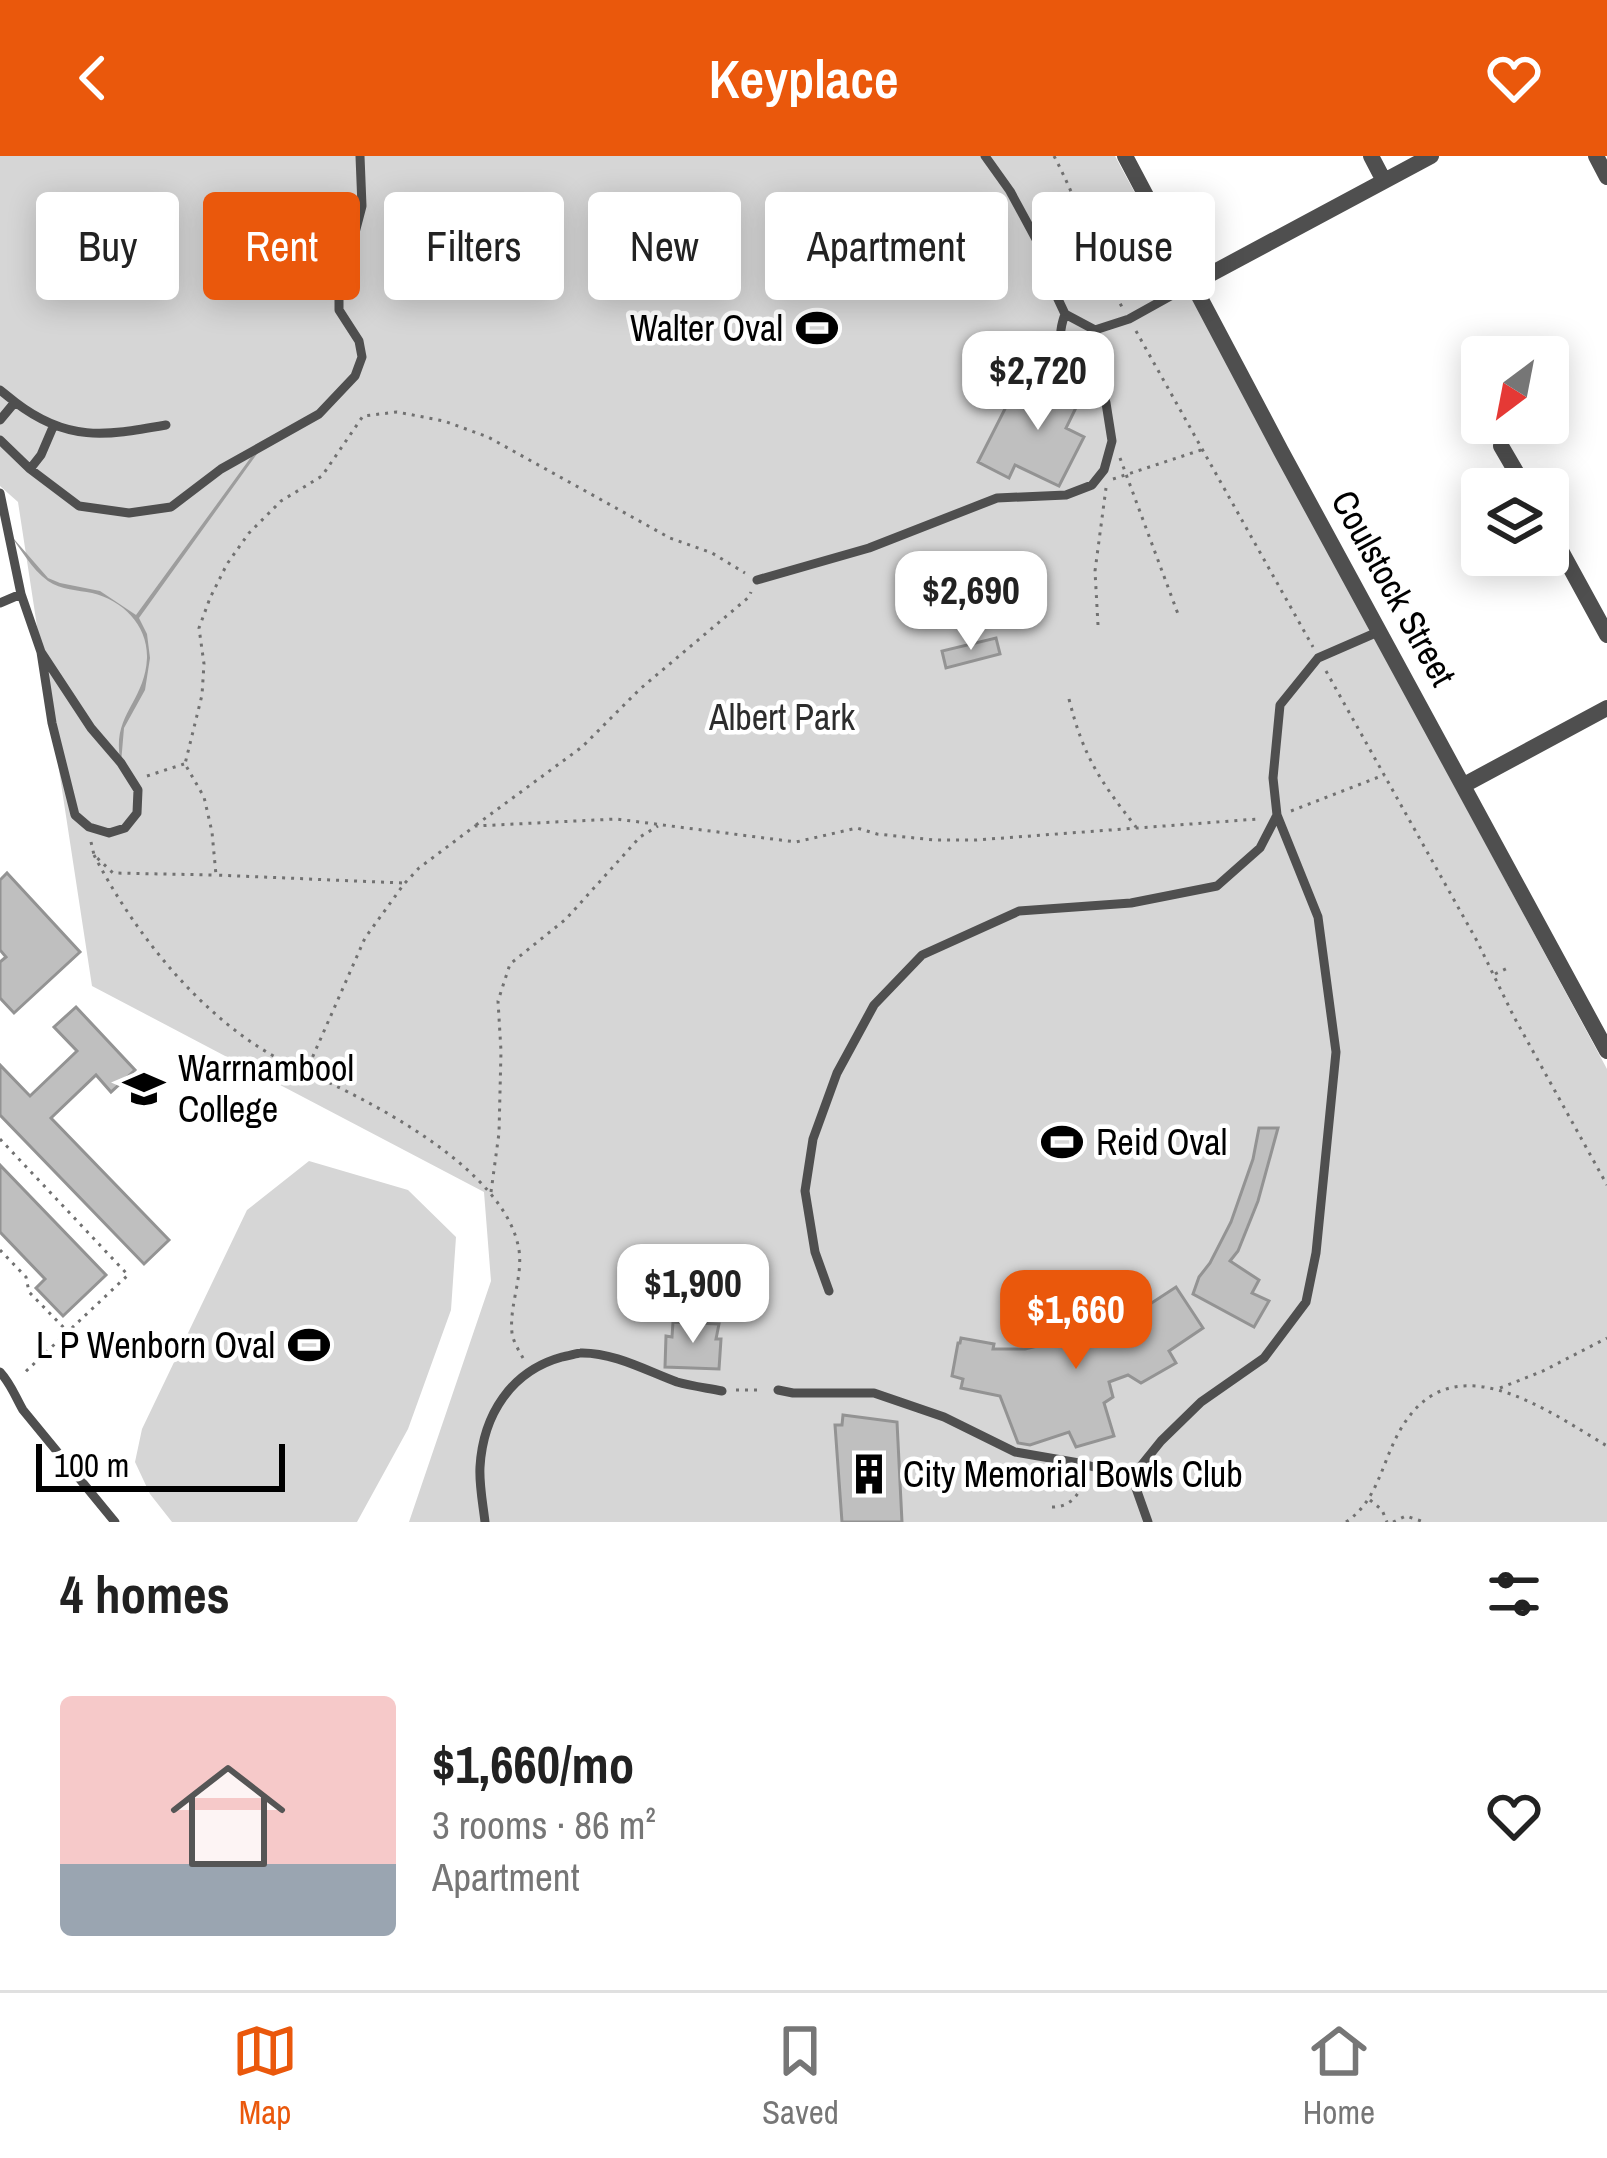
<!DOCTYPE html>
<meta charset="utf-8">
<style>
:root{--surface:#fff;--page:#f2f2f2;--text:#222;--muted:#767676;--line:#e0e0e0;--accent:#ea580c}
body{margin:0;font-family:"Archivo Narrow",sans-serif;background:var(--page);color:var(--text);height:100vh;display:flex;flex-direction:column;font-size:45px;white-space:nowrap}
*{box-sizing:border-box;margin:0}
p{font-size:39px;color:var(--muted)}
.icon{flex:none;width:66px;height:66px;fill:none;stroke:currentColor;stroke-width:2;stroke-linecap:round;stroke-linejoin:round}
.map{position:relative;height:1366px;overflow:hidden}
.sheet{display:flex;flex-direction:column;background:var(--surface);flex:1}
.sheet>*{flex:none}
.top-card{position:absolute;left:36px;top:36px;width:1536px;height:108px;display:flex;gap:24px}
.needle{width:78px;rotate:212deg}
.controls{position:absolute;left:1461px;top:180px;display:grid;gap:24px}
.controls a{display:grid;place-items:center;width:108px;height:108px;border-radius:12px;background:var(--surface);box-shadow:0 6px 30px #0003;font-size:60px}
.scale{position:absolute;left:36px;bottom:30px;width:249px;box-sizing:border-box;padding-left:12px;border:6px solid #000;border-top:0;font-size:33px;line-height:42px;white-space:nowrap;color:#000;-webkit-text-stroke:9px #fff;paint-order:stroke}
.price{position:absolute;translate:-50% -102px;padding:0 27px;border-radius:24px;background:#fff;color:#222;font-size:39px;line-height:78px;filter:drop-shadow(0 3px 6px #0008)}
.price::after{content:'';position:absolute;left:50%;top:72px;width:36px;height:27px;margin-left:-18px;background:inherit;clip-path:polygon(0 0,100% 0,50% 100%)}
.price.current{background:var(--accent);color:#fff}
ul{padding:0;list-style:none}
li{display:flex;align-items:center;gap:36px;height:300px;padding:0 60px}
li+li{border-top:3px solid var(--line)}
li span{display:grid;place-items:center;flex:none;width:336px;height:240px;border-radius:12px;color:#555}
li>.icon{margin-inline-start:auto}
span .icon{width:144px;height:144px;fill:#fffc;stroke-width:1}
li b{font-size:51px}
h2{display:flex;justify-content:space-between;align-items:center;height:144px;padding:0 60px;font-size:51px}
.chip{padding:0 42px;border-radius:12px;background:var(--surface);box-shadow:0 6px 30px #0003;font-size:42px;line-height:108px}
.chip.current{background:var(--accent);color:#fff}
header{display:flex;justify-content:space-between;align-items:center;height:156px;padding:0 60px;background:var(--accent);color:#fff;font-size:54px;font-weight:600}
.tabs{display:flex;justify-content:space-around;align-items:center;height:168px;border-top:3px solid var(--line);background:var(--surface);font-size:33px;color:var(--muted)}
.tabs a{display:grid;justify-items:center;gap:6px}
.tabs .current{color:var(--accent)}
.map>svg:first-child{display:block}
</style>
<header><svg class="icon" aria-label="back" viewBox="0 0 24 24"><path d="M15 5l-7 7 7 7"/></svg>Keyplace<svg class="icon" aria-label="heart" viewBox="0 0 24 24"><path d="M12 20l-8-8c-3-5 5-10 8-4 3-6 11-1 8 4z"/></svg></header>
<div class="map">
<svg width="1607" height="1366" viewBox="0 0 1607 1366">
<rect width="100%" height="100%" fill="#fff"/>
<path fill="#d6d6d6" d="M0,0H1115L1607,913V1366H409L491,1125L484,1036L92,830L18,346L0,330Z
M309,1005L408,1034L456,1081L451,1154L408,1273L357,1366H172L150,1338L135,1306L142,1273L247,1054Z"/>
<path fill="#9d9d9d" d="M262,291L139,462L147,478L150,502L145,534L124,572L121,607C110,559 145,547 147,502C148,470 123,444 92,437C78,434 61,434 48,425C31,413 20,391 7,375L48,422L60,427L100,435L136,459L257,293Z"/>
<path fill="#bfbfbf" stroke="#939393" stroke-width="3" d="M1064,209L1088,221L1089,225L1066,272L1084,281L1059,330L1015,309L1009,322L978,306L1013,237L1046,253L1059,228L1055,226Z
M996,404L1009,468L993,471L978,408Z
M996,482L1000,498L946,512L942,495Z
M7,717L80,796L14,857L0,842V806L6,801L0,794V724Z
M76,851L135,914L111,936L96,919L51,962L169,1084L144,1108L0,959V909L30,940L77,895L54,871Z
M1259,972H1278L1258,1045L1238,1095L1230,1105L1259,1124L1252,1137L1269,1145L1254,1171L1193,1138L1199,1121L1210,1107L1231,1066L1253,1003Z
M0,1009L106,1119L63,1160L36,1132L45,1123L0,1076Z
M1176,1131L1203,1172L1169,1195L1176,1207L1141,1227L1128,1219L1109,1226L1113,1241L1104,1247L1114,1280L1076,1291L1069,1276L1030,1289L1018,1287L1000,1240L961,1232L963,1223L952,1220L958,1187H960L961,1182L994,1188L993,1193H1025L1083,1179L1089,1188Z
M673,1166L719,1168L716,1183H721L719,1213L665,1211L666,1180L672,1181Z
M843,1259L897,1266L902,1366H842L835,1269H842Z"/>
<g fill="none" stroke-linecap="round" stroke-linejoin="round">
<path stroke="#717171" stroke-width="3" stroke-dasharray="3 6" stroke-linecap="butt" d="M1054,0C1080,49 1095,102 1122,151
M1136,175L1313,491
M1120,302L1178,458
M1113,323L1201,294
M1098,469L1095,415L1106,332
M1326,515L1477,785L1514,861L1607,1029
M1069,543C1083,600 1100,625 1136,671
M147,620L184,608
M1291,655L1384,619
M476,669L582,591L640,533L749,441L751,436
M91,686L94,699L113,717L214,719
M94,699C139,786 214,878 306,916
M402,727L216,719L212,676L204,641L185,608L202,539L204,508L199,472L210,442L227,408L249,377L281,345L322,320L363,260L397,256L444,265L488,281L670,382L712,397L745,417
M1495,818L1510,811
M0,983L128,1119L22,1219
M491,1036L499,977L501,895L498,845L510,808L566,763L640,681L658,670
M0,1094L26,1121L29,1136L67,1175
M523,1202C519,1195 513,1185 512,1177C509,1150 523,1121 519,1094C506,1014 373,946 306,916L365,782L404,728L419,712L475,670L616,663L796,686L857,672L877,678L934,684H976L1258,663
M1500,1232L1543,1215L1607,1182
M736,1234H763
M1370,1344L1382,1354L1387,1366
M1052,1351C1069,1351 1079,1341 1083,1324
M1346,1366C1377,1345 1381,1310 1398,1278C1448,1183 1542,1251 1607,1290
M1393,1366L1406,1360L1424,1366"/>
<path stroke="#4f4f4f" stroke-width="9" d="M985,0L1010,35L1036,83L1050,126L1065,158L1095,174L1129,163L1192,128
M1065,158C1054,189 1063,197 1093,207
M0,234L15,246
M0,264L15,246C67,286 104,280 166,269
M0,284L30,313L79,350L129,357L171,351L221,313L319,258L355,220L362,201L359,185L339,154V138L362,50L360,0
M30,313L41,299L53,271
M0,337L21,438L41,496L52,567L75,659L89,671L109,677L125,672L137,657L138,634L121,607L91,572L41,496
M757,424L869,392L997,342L1066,339L1092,329L1104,314L1112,285L1106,247L1093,207L1095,174
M0,447L21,438
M829,1135L815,1096L805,1035L813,983L837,917L874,849L922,799L1019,755L1131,747L1217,730L1260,692L1277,659
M0,1216C11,1228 15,1240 23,1254L115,1366
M778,1234L793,1237H874L944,1261L1015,1296L1079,1307L1132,1321
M485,1366C483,1348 479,1329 480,1311C483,1259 511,1215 562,1201C565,1201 578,1197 580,1197C613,1196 647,1215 677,1226C691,1230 707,1232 722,1235
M1148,1366L1132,1321L1161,1285L1201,1246L1264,1202L1306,1146L1316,1097L1336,896L1318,761L1277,659L1273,622L1280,549L1318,502L1380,475"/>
<path stroke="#4f4f4f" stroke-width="16" d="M1125,0L1281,295L1607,895
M1371,0L1383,23
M1596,0L1607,21
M1192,128L1431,0
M1501,290L1526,333
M1548,371L1607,479
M1464,629L1607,552"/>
</g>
<defs>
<g id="stadium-bare" transform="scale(3.24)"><path d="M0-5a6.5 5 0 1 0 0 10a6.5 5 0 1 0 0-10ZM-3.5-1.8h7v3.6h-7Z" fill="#000" stroke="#fff" stroke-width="2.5" paint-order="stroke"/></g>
<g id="school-bare" transform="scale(3.24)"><path d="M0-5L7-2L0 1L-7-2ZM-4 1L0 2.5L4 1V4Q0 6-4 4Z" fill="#000" stroke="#fff" stroke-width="2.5" paint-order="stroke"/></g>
<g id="building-bare" transform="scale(3.24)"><path d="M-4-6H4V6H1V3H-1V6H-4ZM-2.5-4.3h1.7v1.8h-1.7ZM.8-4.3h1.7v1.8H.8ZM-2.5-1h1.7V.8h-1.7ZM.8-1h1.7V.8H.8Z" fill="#000" stroke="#fff" stroke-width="2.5" paint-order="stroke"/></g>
</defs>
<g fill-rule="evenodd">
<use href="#stadium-bare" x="817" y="172"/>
<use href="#school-bare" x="144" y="933"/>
<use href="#stadium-bare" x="1062" y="986"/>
<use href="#stadium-bare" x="309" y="1189"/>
<use href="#building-bare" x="869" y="1318"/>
</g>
<g text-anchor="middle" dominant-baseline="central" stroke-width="9" stroke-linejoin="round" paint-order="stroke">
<g font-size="36" fill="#000" stroke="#fff" text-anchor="start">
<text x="783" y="172" text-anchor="end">Walter Oval</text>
<text x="178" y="912">Warrnambool<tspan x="178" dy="41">College</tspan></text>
<text x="1096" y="986">Reid Oval</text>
<text x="275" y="1189" text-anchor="end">L P Wenborn Oval</text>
<text x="903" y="1318">City Memorial Bowls Club</text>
</g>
<g font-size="36" fill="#000" stroke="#fff">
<text transform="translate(1394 432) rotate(61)">Coulstock Street</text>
</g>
<g font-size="36" fill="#2d2d2d" stroke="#fff">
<text x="782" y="561">Albert Park</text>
</g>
</g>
</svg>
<div class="controls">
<a><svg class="needle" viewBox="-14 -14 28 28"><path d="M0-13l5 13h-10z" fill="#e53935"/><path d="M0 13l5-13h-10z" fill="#767676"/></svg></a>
<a><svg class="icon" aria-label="layers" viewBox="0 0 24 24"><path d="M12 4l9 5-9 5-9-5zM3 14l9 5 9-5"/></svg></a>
</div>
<div class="scale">100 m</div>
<b class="price" style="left:1038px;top:277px">$2,720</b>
<b class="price" style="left:971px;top:497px">$2,690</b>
<b class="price" style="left:693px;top:1190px">$1,900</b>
<b class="price current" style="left:1076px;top:1216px">$1,660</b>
<div class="top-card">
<a class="chip">Buy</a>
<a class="chip current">Rent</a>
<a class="chip">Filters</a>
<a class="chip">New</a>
<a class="chip">Apartment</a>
<a class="chip">House</a>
</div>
</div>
<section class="sheet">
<h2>4 homes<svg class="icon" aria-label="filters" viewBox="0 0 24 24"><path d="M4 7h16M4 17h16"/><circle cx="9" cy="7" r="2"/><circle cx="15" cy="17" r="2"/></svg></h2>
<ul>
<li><span style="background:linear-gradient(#f6c9c9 70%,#9aa5b1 0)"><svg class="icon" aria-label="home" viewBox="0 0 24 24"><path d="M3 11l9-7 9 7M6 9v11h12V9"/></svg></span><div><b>$1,660/mo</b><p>3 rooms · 86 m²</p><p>Apartment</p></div><svg class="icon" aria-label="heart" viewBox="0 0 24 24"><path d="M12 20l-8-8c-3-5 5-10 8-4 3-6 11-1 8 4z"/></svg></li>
</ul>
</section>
<nav class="tabs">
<a class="current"><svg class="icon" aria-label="map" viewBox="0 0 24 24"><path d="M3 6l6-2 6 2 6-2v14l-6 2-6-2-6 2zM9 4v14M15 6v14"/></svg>Map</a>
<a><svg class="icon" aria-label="saved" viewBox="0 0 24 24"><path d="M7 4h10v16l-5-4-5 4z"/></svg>Saved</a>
<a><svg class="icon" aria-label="home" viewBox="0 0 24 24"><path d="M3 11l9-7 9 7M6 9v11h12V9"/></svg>Home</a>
</nav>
